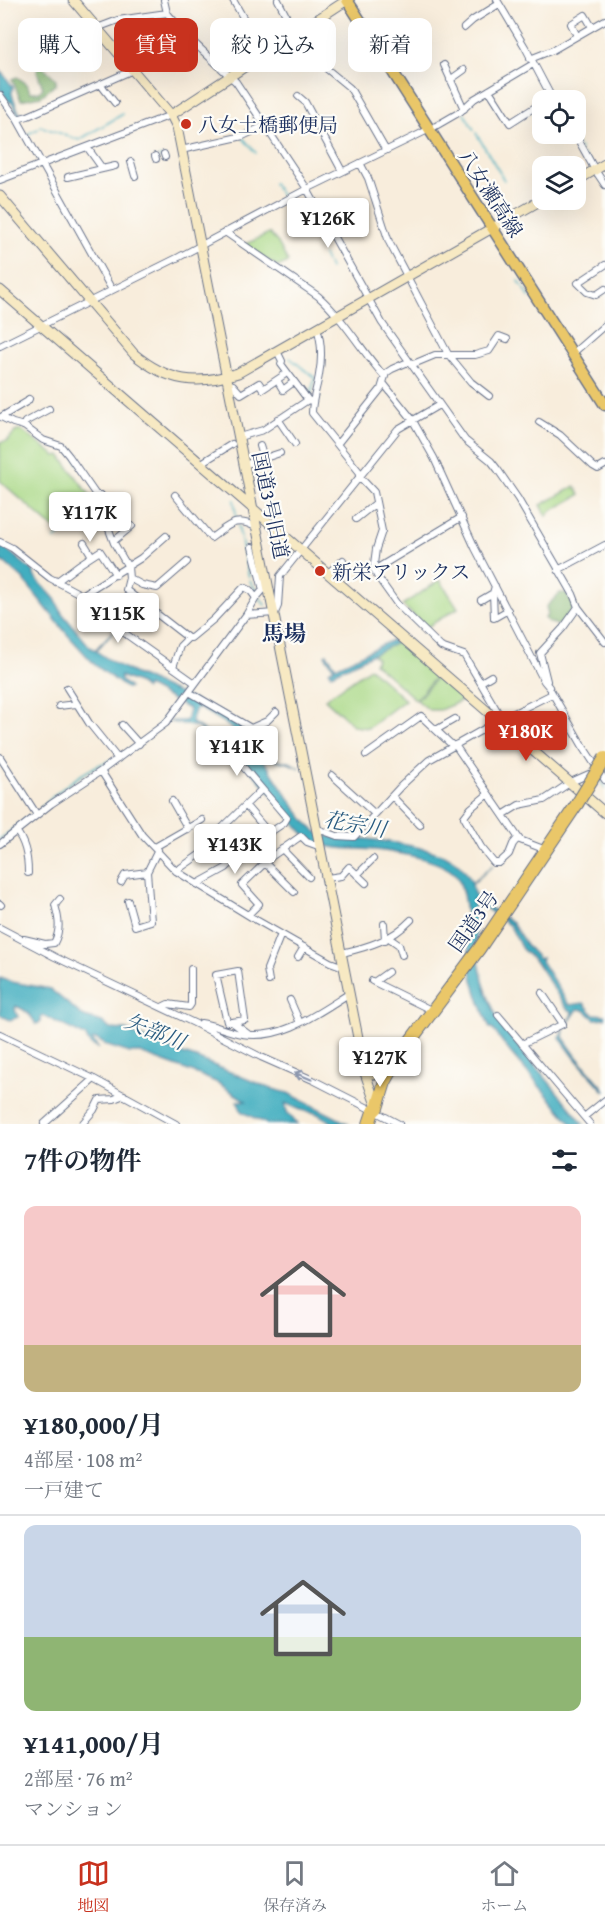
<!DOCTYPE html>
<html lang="ja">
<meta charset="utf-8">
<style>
:root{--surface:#fff;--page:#f6f6f7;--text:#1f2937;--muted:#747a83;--line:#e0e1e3;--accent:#c8321e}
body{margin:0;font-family:"Gentium Book Plus","Noto Serif JP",serif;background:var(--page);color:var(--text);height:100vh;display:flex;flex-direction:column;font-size:22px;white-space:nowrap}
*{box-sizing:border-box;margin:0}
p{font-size:20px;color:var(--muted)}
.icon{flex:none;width:33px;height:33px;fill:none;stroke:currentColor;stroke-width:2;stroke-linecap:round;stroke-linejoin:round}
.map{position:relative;height:1124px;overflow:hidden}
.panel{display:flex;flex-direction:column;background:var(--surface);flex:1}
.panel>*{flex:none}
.top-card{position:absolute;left:18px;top:18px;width:570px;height:54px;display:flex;gap:12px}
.controls{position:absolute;left:532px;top:90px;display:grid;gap:12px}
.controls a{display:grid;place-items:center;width:54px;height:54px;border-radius:12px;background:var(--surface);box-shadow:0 6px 24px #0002;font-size:30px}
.price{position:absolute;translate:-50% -51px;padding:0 14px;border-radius:6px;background:#fff;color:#222;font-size:20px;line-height:39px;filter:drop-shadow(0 2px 3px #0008)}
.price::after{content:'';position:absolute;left:50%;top:36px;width:18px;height:14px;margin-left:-9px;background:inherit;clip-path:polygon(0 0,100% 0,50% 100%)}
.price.selected{background:var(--accent);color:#fff}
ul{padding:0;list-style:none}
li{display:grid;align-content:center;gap:12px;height:318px;padding:0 24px}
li+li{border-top:2px solid var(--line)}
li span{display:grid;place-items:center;height:186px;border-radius:12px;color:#555}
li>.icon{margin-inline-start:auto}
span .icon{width:108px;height:108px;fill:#fffc;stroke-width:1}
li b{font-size:26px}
h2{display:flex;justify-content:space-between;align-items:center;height:72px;padding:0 24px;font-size:26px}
.tag{padding:0 21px;border-radius:12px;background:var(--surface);box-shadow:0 6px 24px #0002;font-size:21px;line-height:54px}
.tag.selected{background:var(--accent);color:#fff}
.tab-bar{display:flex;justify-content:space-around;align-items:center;height:84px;border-top:2px solid var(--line);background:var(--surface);font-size:16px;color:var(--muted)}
.tab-bar a{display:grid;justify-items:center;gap:3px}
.tab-bar .selected{color:var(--accent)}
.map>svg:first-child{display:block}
</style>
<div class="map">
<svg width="605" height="1124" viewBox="0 0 605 1124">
<rect width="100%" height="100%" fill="#fdfcf7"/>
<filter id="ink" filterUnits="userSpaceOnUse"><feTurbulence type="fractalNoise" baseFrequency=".0167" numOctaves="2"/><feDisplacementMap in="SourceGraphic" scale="12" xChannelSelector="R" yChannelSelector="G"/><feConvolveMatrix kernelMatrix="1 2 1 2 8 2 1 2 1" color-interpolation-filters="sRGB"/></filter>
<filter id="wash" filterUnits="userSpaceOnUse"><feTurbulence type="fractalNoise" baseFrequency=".008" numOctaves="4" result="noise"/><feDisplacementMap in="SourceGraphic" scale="24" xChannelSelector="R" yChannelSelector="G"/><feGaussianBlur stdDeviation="1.35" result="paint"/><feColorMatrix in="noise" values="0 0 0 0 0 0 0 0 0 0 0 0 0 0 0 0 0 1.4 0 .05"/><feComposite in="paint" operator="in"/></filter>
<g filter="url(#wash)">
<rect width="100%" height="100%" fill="#f8eddc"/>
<path fill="#a8d885" stroke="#628472" stroke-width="1.5" d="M267,234H270L278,243L288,262L278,267L244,245Z
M21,430L56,456L60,455L92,498V507L57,531L0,481V442L7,441L15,432Z
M575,486L580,495L551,511L547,516L541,505Z
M440,580L458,608L427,627L402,605Z
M398,642L436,676L416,700L374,663L377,659L373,654Z
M370,668L405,700L368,728L354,726L325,699Z
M436,678L463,700L440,710H429L417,700Z"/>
<path fill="#86b872" stroke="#507468" stroke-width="1.5" d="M41,65L56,79V84L41,96L21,100L12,79L17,77L27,84L30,92H39L43,88L37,71L38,67Z
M560,593H567L569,599L574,600L575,605L565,623L560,626L548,622L545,618L548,614L546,607Z"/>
<path fill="#42aec0" stroke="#2e6e8f" stroke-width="1.5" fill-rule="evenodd" d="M0,70L13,87L12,94L19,113H33L18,115L11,101L9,102L0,89Z
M0,544L34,572V576L55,599L62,613L90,647L95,650L114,630L96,651C133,678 180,691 220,713C230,718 244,724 252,732C258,738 261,749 262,757L289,762L300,768L288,763L262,758C273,773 304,825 317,832C327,838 341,837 353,838C376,839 438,848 455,861C463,867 468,875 472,883L493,865L472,884L474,894L490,908L512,923L527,946L539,959L542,958L541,961L569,1005L584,1003L593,1014L605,1015V1018L595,1019L584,1010L578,1009L564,1029L563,1037L577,1057L603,1087L605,1092L575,1058L560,1038C562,1026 572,1021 572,1011L567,1009L537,963L522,949L510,926L473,899C476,945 478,988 503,1027L584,1124H572L510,1052L492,1028H490C482,1009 475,991 471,971C467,949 468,893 457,877C446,860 395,852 376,850C356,848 331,851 313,841C303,836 295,823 288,815C276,797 260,782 247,766L238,758L213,743L197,727L170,722V721H186L189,709L149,687L147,686L146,689L140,684L120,676L121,681L128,686L129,688H126L95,665L66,633L23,579L5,563L0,561ZM196,708H199L223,722L233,730L231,746C216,743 205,729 191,722Z
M392,640L396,643L331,674L329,671L334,668L325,655L327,654L336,667Z
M0,978L12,982L50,989L84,1017L102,1022L110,1029L126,1030L174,1051L196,1058L269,1088L288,1093L349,1124H335L316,1113L301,1110L285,1103L287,1112L297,1124H267L242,1112L237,1101H246L218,1083L197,1074L140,1053H130L108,1046L96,1039L92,1040L98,1048L91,1045L85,1036L44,1016L41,1017V1022L36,1024C31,1015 26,1010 16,1006L15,1009L18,1017L10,1020L0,1015Z"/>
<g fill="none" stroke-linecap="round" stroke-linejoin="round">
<path stroke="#42aec0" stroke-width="1.5" d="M515,37L518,40
M520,45L521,47
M523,50L524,52
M527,58V63
M543,90L544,93
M546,95L547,97
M464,113L474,130
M40,126L79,140L123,114
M476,133L500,173
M28,134L38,129
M243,138L256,153
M574,140L577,145
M579,148L580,150
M583,155L586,161
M159,157H161
M501,175L504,180
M273,183L281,195
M290,216L294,221
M294,222L304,231
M304,233L306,234
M307,237L309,239
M323,255L326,262
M328,264L330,269
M519,281L530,298
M290,358L315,378L310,397
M420,365L426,372
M76,459L79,465
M234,500L237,521
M112,526L127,515
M238,526L249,577
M55,539L95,511
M250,581L258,593
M260,598L265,605
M281,620L282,622
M158,725L164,720
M598,777L605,788
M41,808C56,793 74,778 93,768C98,765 105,763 111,760
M0,839L30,816"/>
</g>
</g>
<g filter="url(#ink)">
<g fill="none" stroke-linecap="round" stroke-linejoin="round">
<g stroke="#68728a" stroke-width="8">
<path id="street" d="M164,0L167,13L189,38L236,82L307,189L382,323L465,440L491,461L498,470L518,499L573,594L578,607L605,642
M233,0L264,54
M278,0L295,33L306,49L322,65L350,88L385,149
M497,0L525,47L553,100
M97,28L118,20L167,13
M464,28L473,20L499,4
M577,36L571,24L585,15L592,27
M66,55L70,63
M530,59L553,50L605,20
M444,65L464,109
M450,80L464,70
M101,85L115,103
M489,90L510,123L543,102
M0,95L17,119L112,290
M298,96L305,102L342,171
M17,119L28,116L133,70
M575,134L595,170L605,185
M87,147L102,168
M181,150L243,136L264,126
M164,154L165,157
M155,156L156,159
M131,162L135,176
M360,163L368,178L389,242L448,354L471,382L489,396
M68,177L115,166
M0,180L171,115
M563,200L564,203
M225,232L318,296C345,320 361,350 384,376
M605,265L578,283L587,292L596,295L605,289
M317,328C322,343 322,359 319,375C317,388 312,400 312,413L361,474
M0,346L179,257L307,189L434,127L460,112L474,99L533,64
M277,351L282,361L281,364L308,400L311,401
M572,354L605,325
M411,365L435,355H475L489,351L499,336L507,339
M277,380L283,390L291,384
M229,384L233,385L241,394L259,383L263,389L284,375
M384,384L412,419L434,458L475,548L544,681L549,687
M29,399L28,401L1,417L13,423L24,426L43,440L61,446L69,456L96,495L98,509L104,516L114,543L128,567L129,578L126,590L188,638
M278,419L295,444
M539,422L560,435L593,466L598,469L605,465
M23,426L25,422L49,409
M239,437L263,430L308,400
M338,443L381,389L386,373L392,369L408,362
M260,446L264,459
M200,464L232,444
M244,465L280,453
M359,476L374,492L382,531L376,549L374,564V570L377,576L397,604L441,647L464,655L502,719
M96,495H101L105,509H115
M175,495L211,538C228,526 236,515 257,528
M356,519L376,503
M114,541L132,526
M0,542L12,548L50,578L82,595L106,620L195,683
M84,543L92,556
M252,547L263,590L256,598
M374,570L462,517
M558,570L605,545
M328,573L343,560
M129,578L142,585L157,588L187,562
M56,582L80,564L100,551L116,575
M495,586L493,593L494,618L508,610
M82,595L141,558L166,536
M481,600L493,593
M173,667L180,646L188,638H191L214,619L244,587L250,590L256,598L246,615
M547,681L540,653L563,628L578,607
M481,682L491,676
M67,688L89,723L118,759
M551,691L582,745L605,780
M189,692L251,728L267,721L276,712
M59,706L76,704
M122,725L139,744
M436,730L455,719
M455,745L520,840L546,850
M225,755L240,763L262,789
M366,755L421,716L453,746
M0,757L37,815
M101,771L142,835L176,871L251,917L330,962L344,967
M332,775L375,814
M488,794L471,808L464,817L481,847L494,863H499L509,854L513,844L518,838
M392,796L420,825
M172,801L188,829
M246,806L269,833
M503,815L519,805L544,800L571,782L589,774
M226,824L247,848
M318,829L337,836L354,837L401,786L429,760L498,721L552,694
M16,831C26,843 28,858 28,873
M0,844L51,804L101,771L166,723L246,615L275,613L278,606L280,576L398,429L439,405
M214,845L230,863
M155,847L202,820
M282,849L309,877
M265,863L294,892
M176,871L215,844L214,836L262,789L287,818L284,823L247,848L226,868L197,884
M357,875L373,859
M327,878L341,876L349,867L366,883
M121,882L125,875L147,872
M128,901L135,926L151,921L147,872L158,850
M0,904L1,905
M248,915L259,904L242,885L271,857L301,836L307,842L321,847
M384,924L385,940
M0,928L55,957L194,1023L261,1057L313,1080L374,1111
M389,938L399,945L402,955
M24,939L45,944L54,943C61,930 59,919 55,905L60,899
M342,953C368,947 392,940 411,920
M298,957L304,947
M269,981L267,969L281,934
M372,981L433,1011
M374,982L388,972
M290,1000L300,1023
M162,1007L168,1004L189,1007L191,1004V969
M498,1015L590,1124
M232,1022L245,1020L238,971L216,975L227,1022H232L248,1034
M201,1023C215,1025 228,1032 242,1034C282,1041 318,1013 350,993
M0,1034L94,1079L176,1124
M522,1044L563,1024L542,993
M378,1113L399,1124
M584,1117L605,1100
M44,1124L94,1079
M82,1124L94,1110L99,1100L114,1099L124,1095"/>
</g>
<g stroke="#68728a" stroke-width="11">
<path id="secondary" d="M73,0L171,115L177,127L365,1073L377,1108
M171,115L347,0
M576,181L605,164
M0,196L134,354C168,382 197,386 238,373L543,199
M0,290L605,813
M365,1070C375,1078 382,1073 392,1067"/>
</g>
<g stroke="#68728a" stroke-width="13">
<path id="primary" d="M347,0L605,405"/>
</g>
<g stroke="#68728a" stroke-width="14">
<path id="highway" d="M369,1124L373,1112L377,1108L385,1082L402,1052L479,949L577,804"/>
</g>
<use href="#street" stroke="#fff" stroke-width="6"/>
<use href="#secondary" stroke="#f7e9c3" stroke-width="9"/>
<use href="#primary" stroke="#eac769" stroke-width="10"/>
<use href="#highway" stroke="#eac769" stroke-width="12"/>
<g stroke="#68728a" stroke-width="14" stroke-linecap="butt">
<path id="highway-bridge" d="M577,804L605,758"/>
</g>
<use href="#highway-bridge" stroke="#eac769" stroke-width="12"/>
</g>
<defs><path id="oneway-shaft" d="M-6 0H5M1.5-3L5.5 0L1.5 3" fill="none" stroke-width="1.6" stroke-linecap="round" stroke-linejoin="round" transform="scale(1.5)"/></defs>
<use stroke="#8d97ae" href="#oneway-shaft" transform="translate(303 1076) rotate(-157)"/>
</g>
<g fill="#c8321e" stroke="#fdfcf7" stroke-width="2">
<circle cx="186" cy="124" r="6"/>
<circle cx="320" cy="571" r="6"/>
</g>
<g text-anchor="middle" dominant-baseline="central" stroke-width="4.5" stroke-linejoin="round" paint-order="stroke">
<g font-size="20" fill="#1b2f5e" stroke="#fdfcf7" text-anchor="start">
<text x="198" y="124">八女土橋郵便局</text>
<text x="332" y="571">新栄アリックス</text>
</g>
<g font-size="20" fill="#1b2f5e" stroke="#fdfcf7">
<text transform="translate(491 193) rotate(57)">八女瀬高線</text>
<text transform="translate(271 505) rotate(78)">国道3号旧道</text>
<text transform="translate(473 921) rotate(-55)">国道3号</text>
</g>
<g font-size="21" font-style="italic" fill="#295b80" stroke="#fdfcf7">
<text transform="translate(355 824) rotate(10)">花宗川</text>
<text transform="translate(155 1031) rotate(22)">矢部川</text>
</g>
<g font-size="22" font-weight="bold" fill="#1b2f5e" stroke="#fdfcf7">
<text x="284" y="633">馬場</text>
</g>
</g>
</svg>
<div class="controls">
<a><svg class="icon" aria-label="locate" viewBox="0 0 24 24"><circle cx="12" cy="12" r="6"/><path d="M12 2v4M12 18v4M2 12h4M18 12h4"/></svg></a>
<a><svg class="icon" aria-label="layers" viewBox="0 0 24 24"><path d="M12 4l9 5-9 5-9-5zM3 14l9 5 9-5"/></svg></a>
</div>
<b class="price" style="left:328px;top:249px">¥126K</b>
<b class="price" style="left:90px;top:543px">¥117K</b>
<b class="price" style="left:118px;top:644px">¥115K</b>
<b class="price selected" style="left:526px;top:762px">¥180K</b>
<b class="price" style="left:237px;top:777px">¥141K</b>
<b class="price" style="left:235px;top:875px">¥143K</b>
<b class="price" style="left:380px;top:1088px">¥127K</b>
<div class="top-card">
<a class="tag">購入</a>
<a class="tag selected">賃貸</a>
<a class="tag">絞り込み</a>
<a class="tag">新着</a>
</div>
</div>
<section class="panel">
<h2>7件の物件<svg class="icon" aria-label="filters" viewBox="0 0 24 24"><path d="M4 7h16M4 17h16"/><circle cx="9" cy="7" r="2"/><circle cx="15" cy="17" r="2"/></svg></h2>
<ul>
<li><span style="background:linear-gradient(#f6c9c9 75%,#c2b280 0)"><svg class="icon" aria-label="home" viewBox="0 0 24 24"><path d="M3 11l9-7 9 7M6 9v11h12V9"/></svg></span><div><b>¥180,000/月</b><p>4部屋 · 108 m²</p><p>一戸建て</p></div></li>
<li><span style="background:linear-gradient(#c9d6e8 60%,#8fb573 0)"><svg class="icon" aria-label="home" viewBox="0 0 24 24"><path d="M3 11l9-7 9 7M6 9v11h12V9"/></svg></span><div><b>¥141,000/月</b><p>2部屋 · 76 m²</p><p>マンション</p></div></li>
</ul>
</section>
<nav class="tab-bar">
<a class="selected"><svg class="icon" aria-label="map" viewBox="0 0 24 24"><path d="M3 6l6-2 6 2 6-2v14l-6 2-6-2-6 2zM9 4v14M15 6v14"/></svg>地図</a>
<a><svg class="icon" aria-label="saved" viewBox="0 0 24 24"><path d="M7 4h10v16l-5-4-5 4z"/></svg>保存済み</a>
<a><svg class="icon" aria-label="home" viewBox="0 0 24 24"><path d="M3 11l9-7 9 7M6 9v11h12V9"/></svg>ホーム</a>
</nav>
